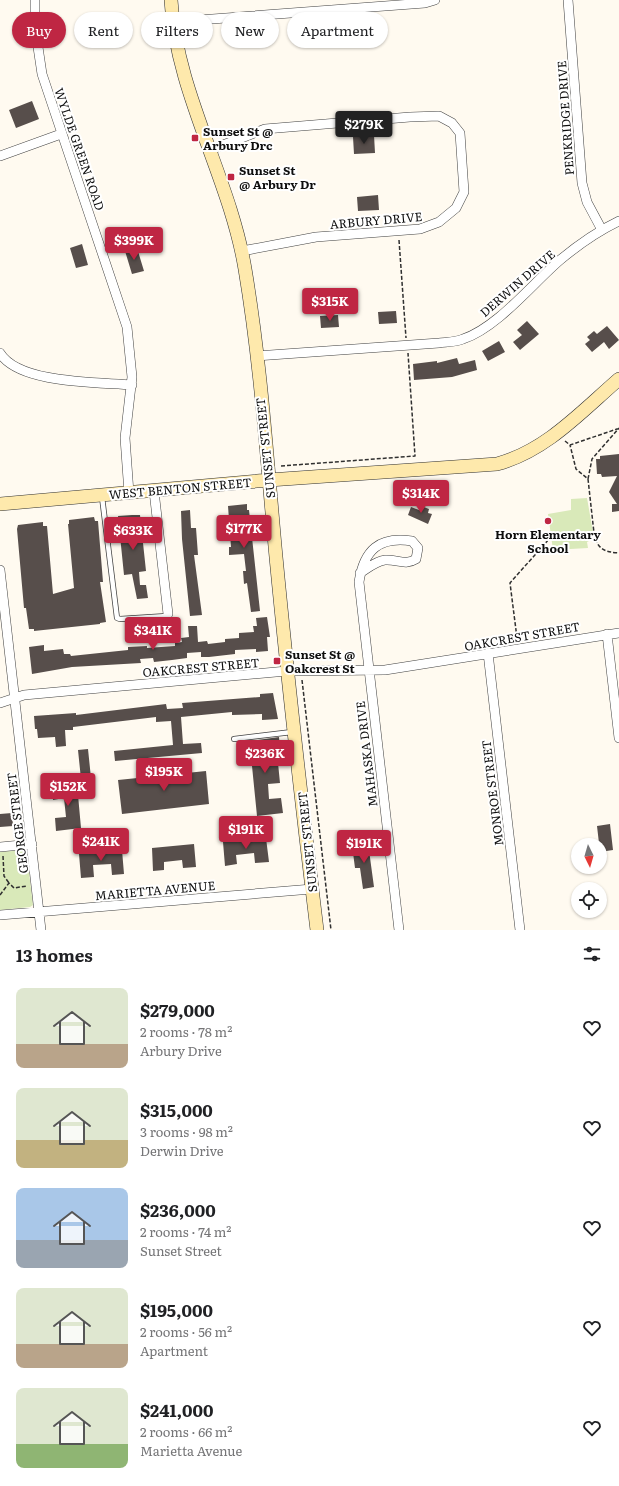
<!DOCTYPE html>
<meta charset="utf-8">
<style>
:root{--surface:#fff;--page:#f6f6f6;--text:#202124;--muted:#757577;--accent:#bf2643}
body{margin:0;font-family:Literata,serif;background:var(--page);color:var(--text);height:100vh;display:flex;flex-direction:column;font-size:15px;white-space:nowrap}
*{box-sizing:border-box;margin:0}
p{font-size:13px;color:var(--muted)}
.icon{flex:none;width:22px;height:22px;fill:none;stroke:currentColor;stroke-width:2;stroke-linecap:round;stroke-linejoin:round}
.map{position:relative;height:930px;overflow:hidden}
.sheet{display:flex;flex-direction:column;background:var(--surface);flex:1}
.sheet>*{flex:none}
.hud{position:absolute;left:12px;top:12px;width:400px;height:36px;display:flex;gap:8px}
.needle{width:26px;rotate:175deg}
.fabs{position:absolute;left:571px;top:838px;display:grid;gap:8px}
.fabs a{display:grid;place-items:center;width:36px;height:36px;border-radius:50%;background:var(--surface);box-shadow:0 1px 3px #0004;font-size:20px}
.price{position:absolute;translate:-50% -34px;padding:0 9px;border-radius:4px;background:var(--accent);color:#fff;font-size:13px;line-height:26px;filter:drop-shadow(0 1px 2px #0008)}
.price::after{content:'';position:absolute;left:50%;top:24px;width:12px;height:9px;margin-left:-6px;background:inherit;clip-path:polygon(0 0,100% 0,50% 100%)}
.price.active{background:#222;color:#fff}
ul{padding:0;list-style:none}
li{display:flex;align-items:center;gap:12px;height:100px;padding:0 16px}
li span{display:grid;place-items:center;flex:none;width:112px;height:80px;border-radius:8px;color:#555}
li>.icon{margin-inline-start:auto}
span .icon{width:48px;height:48px;fill:#fffc;stroke-width:1}
li b{font-size:17px}
h2{display:flex;justify-content:space-between;align-items:center;height:48px;padding:0 16px;font-size:17px}
.chip{padding:0 14px;border-radius:18px;background:var(--surface);box-shadow:0 1px 3px #0004;font-size:14px;line-height:36px}
.chip.active{background:var(--accent);color:#fff}
.map>svg:first-child{display:block}
</style>
<div class="map">
<svg width="619" height="930" viewBox="0 0 619 930">
<rect width="100%" height="100%" fill="#fffaf0"/>
<path fill="#d9e9b9" d="M587,498L593,532L588,535L589,541L587,542L588,548L553,550L548,514L571,510V499Z
M24,850L27,856L33,905L30,907L0,910V852Z"/>
<path fill="#574e4b" d="M32,101L39,119L16,128L9,110Z
M374,135L375,153L354,154L353,137Z
M378,195L379,210L358,211L357,197Z
M82,244L88,265L76,268L70,248Z
M137,248L144,271L132,274L125,251Z
M396,311L397,323L379,324L378,312Z
M338,315L339,327L321,328L320,316Z
M527,321L539,334L520,350L513,342L522,335L517,330Z
M607,326L619,340L609,349L604,342L592,352L585,344L590,340L587,337L594,331L597,334Z
M499,341L505,352L488,361L482,351Z
M457,358L459,364L475,360L477,370L452,377L414,380L413,364L437,361V363Z
M619,454V511L612,512V504H617L609,492L617,476L602,477L601,474H597L596,459H600V456Z
M247,504V510H249L260,611L251,612L247,583L244,584L243,571H246L244,554L229,555V547H231L228,506Z
M421,506L429,509L428,513L432,514L428,524L408,515L411,507L419,510Z
M190,510L191,528H196L198,555H194L202,615L190,616L182,539L181,511Z
M132,515H140L146,571L139,572L140,585H146L148,598L137,599L132,574L124,575L118,516Z
M94,517L95,521H98L103,582H100L106,622L100,623V624L34,631V629H29L26,608H24L17,529L18,525L43,522V526H47L53,594L74,588L68,524H69V520Z
M267,617L270,637H267L268,651L256,652V649L235,650V654L209,657H201V652L187,653V658L172,660L154,662L153,658L140,659L141,663L72,667L32,674L29,647L44,645V651L63,649L64,654H70L71,656L128,650V647L147,646V648L175,646V643L182,642L181,638L189,637L188,626H197L198,642L207,641L208,644L225,642V639L239,638V633L254,632L253,626H257L256,618Z
M273,693L278,719L262,720V714L232,715V712L181,717L183,744L201,743L202,753L115,761L114,751L173,745L171,721L156,722V717L73,727V730H65L66,746L56,747L55,737L38,738L37,729H35L34,716L76,713V715L166,704L167,709L183,708L182,703L246,698L260,697V694Z
M279,737L280,752L277,753L280,783L268,784L269,799L281,798L283,813L257,816L251,756H246L244,742Z
M88,749L91,778L81,779L78,750Z
M206,771L209,804L122,814L118,780Z
M77,784L81,828L56,831L55,818L66,817L64,798L53,800L52,787Z
M12,813L13,826L0,827V814Z
M610,824L613,850L600,852L597,826Z
M266,838L269,862L255,863L254,853L236,855L237,864L225,866L223,842Z
M368,843L374,887L363,889L360,868H355L352,845Z
M194,844L196,867L183,868L182,860L164,862V870L153,871L152,848Z
M122,850L124,874L112,875L111,864L93,865L94,877L81,878L79,854Z"/>
<g fill="none" stroke-linecap="round" stroke-linejoin="round">
<g stroke="#414141" stroke-width="6">
<path id="lane" d="M102,497L117,618L120,619L167,616L168,614
M234,739L292,732"/>
</g>
<g stroke="#414141" stroke-width="10">
<path id="street" d="M35,0V27L42,74L127,327L132,377L125,438L129,493
M568,0L582,183L587,202L602,230
M172,22L425,3L435,0
M210,150L265,129L410,117L439,116L452,123L460,133L464,192L456,208L439,222L420,229L316,237L242,251
M0,156L61,134
M0,353C19,384 99,382 132,385
M256,356L439,343C447,342 456,342 463,339C497,328 533,283 560,260C578,245 598,231 619,221
M154,491L168,614
M0,570L41,930
M360,573C368,568 376,561 385,560C397,559 405,566 416,559L418,548L412,541C379,536 364,550 359,582L399,930
M607,634L619,738
M488,653L520,930
M0,703L24,695L287,671L385,670L619,633
M0,847L32,844
M0,915L312,889"/>
</g>
<g stroke="#303030" stroke-width="14">
<path id="secondary" d="M171,0C176,93 230,178 245,269C261,364 267,461 276,557C288,682 302,806 317,930
M0,504L269,480L497,464C546,451 582,411 619,379"/>
</g>
<path stroke="#303030" stroke-width="1.5" stroke-dasharray="4 2" stroke-linecap="butt" d="M399,240L406,338
M565,441L570,445L617,429H619
M281,466L415,456L408,353
M588,479L592,459L619,428
M594,533C597,549 604,552 619,553
M517,638L510,583L549,539L594,533L588,479L576,469L570,445
M302,680L331,930
M3,856L4,876L9,883
M0,895L9,883L14,888L27,886"/>
<use href="#lane" stroke="#fff" stroke-width="4.5"/>
<use href="#street" stroke="#fff" stroke-width="9"/>
<use href="#secondary" stroke="#fee9ac" stroke-width="13"/>
</g>
<g fill="#bf2643" stroke="#fff" stroke-width="1.5">
<rect x="191" y="134" width="8" height="8" rx="2"/>
<rect x="227" y="173" width="8" height="8" rx="2"/>
<circle cx="548" cy="521" r="4"/>
<rect x="273" y="657" width="8" height="8" rx="2"/>
</g>
<g text-anchor="middle" dominant-baseline="central" stroke-width="4" stroke-linejoin="round" paint-order="stroke">
<g font-size="12" fill="#0e0e0e" stroke="#fff">
<text transform="translate(565 118) rotate(-94)">PENKRIDGE DRIVE</text>
<text transform="translate(80 149) rotate(71)">WYLDE GREEN ROAD</text>
<text transform="translate(376 220) rotate(-5)">ARBURY DRIVE</text>
<text transform="translate(517 283) rotate(-41)">DERWIN DRIVE</text>
<text transform="translate(265 448) rotate(-96)">SUNSET STREET</text>
<text transform="translate(180 488) rotate(-5)">WEST BENTON STREET</text>
<text transform="translate(522 636) rotate(-10)">OAKCREST STREET</text>
<text transform="translate(201 667) rotate(-5)">OAKCREST STREET</text>
<text transform="translate(366 754) rotate(-97)">MAHASKA DRIVE</text>
<text transform="translate(492 793) rotate(-97)">MONROE STREET</text>
<text transform="translate(17 823) rotate(-97)">GEORGE STREET</text>
<text transform="translate(307 842) rotate(-96)">SUNSET STREET</text>
<text transform="translate(155 890) rotate(-5)">MARIETTA AVENUE</text>
</g>
<g font-size="12" font-weight="bold" fill="#0e0e0e" stroke="#fff" text-anchor="start">
<text x="203" y="131">Sunset St @<tspan x="203" dy="14">Arbury Drc</tspan></text>
<text x="239" y="170">Sunset St<tspan x="239" dy="14">@ Arbury Dr</tspan></text>
<text x="548" y="534" text-anchor="middle">Horn Elementary<tspan x="548" dy="14">School</tspan></text>
<text x="285" y="654">Sunset St @<tspan x="285" dy="14">Oakcrest St</tspan></text>
</g>
</g>
</svg>
<div class="fabs">
<a><svg class="needle" viewBox="-14 -14 28 28"><path d="M0-13l5 13h-10z" fill="#e53935"/><path d="M0 13l5-13h-10z" fill="#757577"/></svg></a>
<a><svg class="icon" aria-label="locate" viewBox="0 0 24 24"><circle cx="12" cy="12" r="6"/><path d="M12 2v4M12 18v4M2 12h4M18 12h4"/></svg></a>
</div>
<b class="price active" style="left:364px;top:145px">$279K</b>
<b class="price" style="left:134px;top:261px">$399K</b>
<b class="price" style="left:330px;top:322px">$315K</b>
<b class="price" style="left:421px;top:514px">$314K</b>
<b class="price" style="left:244px;top:549px">$177K</b>
<b class="price" style="left:133px;top:551px">$633K</b>
<b class="price" style="left:153px;top:651px">$341K</b>
<b class="price" style="left:265px;top:774px">$236K</b>
<b class="price" style="left:164px;top:792px">$195K</b>
<b class="price" style="left:68px;top:807px">$152K</b>
<b class="price" style="left:246px;top:850px">$191K</b>
<b class="price" style="left:101px;top:862px">$241K</b>
<b class="price" style="left:364px;top:864px">$191K</b>
<div class="hud">
<a class="chip active">Buy</a>
<a class="chip">Rent</a>
<a class="chip">Filters</a>
<a class="chip">New</a>
<a class="chip">Apartment</a>
</div>
</div>
<section class="sheet">
<h2>13 homes<svg class="icon" aria-label="filters" viewBox="0 0 24 24"><path d="M4 7h16M4 17h16"/><circle cx="9" cy="7" r="2"/><circle cx="15" cy="17" r="2"/></svg></h2>
<ul>
<li><span style="background:linear-gradient(#dfe7d0 70%,#b9a48a 0)"><svg class="icon" aria-label="home" viewBox="0 0 24 24"><path d="M3 11l9-7 9 7M6 9v11h12V9"/></svg></span><div><b>$279,000</b><p>2 rooms · 78 m²</p><p>Arbury Drive</p></div><svg class="icon" aria-label="heart" viewBox="0 0 24 24"><path d="M12 20l-8-8c-3-5 5-10 8-4 3-6 11-1 8 4z"/></svg></li>
<li><span style="background:linear-gradient(#dfe7d0 65%,#c2b280 0)"><svg class="icon" aria-label="home" viewBox="0 0 24 24"><path d="M3 11l9-7 9 7M6 9v11h12V9"/></svg></span><div><b>$315,000</b><p>3 rooms · 98 m²</p><p>Derwin Drive</p></div><svg class="icon" aria-label="heart" viewBox="0 0 24 24"><path d="M12 20l-8-8c-3-5 5-10 8-4 3-6 11-1 8 4z"/></svg></li>
<li><span style="background:linear-gradient(#a9c7e8 65%,#9aa5b1 0)"><svg class="icon" aria-label="home" viewBox="0 0 24 24"><path d="M3 11l9-7 9 7M6 9v11h12V9"/></svg></span><div><b>$236,000</b><p>2 rooms · 74 m²</p><p>Sunset Street</p></div><svg class="icon" aria-label="heart" viewBox="0 0 24 24"><path d="M12 20l-8-8c-3-5 5-10 8-4 3-6 11-1 8 4z"/></svg></li>
<li><span style="background:linear-gradient(#dfe7d0 70%,#b9a48a 0)"><svg class="icon" aria-label="home" viewBox="0 0 24 24"><path d="M3 11l9-7 9 7M6 9v11h12V9"/></svg></span><div><b>$195,000</b><p>2 rooms · 56 m²</p><p>Apartment</p></div><svg class="icon" aria-label="heart" viewBox="0 0 24 24"><path d="M12 20l-8-8c-3-5 5-10 8-4 3-6 11-1 8 4z"/></svg></li>
<li><span style="background:linear-gradient(#dfe7d0 70%,#8fb573 0)"><svg class="icon" aria-label="home" viewBox="0 0 24 24"><path d="M3 11l9-7 9 7M6 9v11h12V9"/></svg></span><div><b>$241,000</b><p>2 rooms · 66 m²</p><p>Marietta Avenue</p></div><svg class="icon" aria-label="heart" viewBox="0 0 24 24"><path d="M12 20l-8-8c-3-5 5-10 8-4 3-6 11-1 8 4z"/></svg></li>
</ul>
</section>
